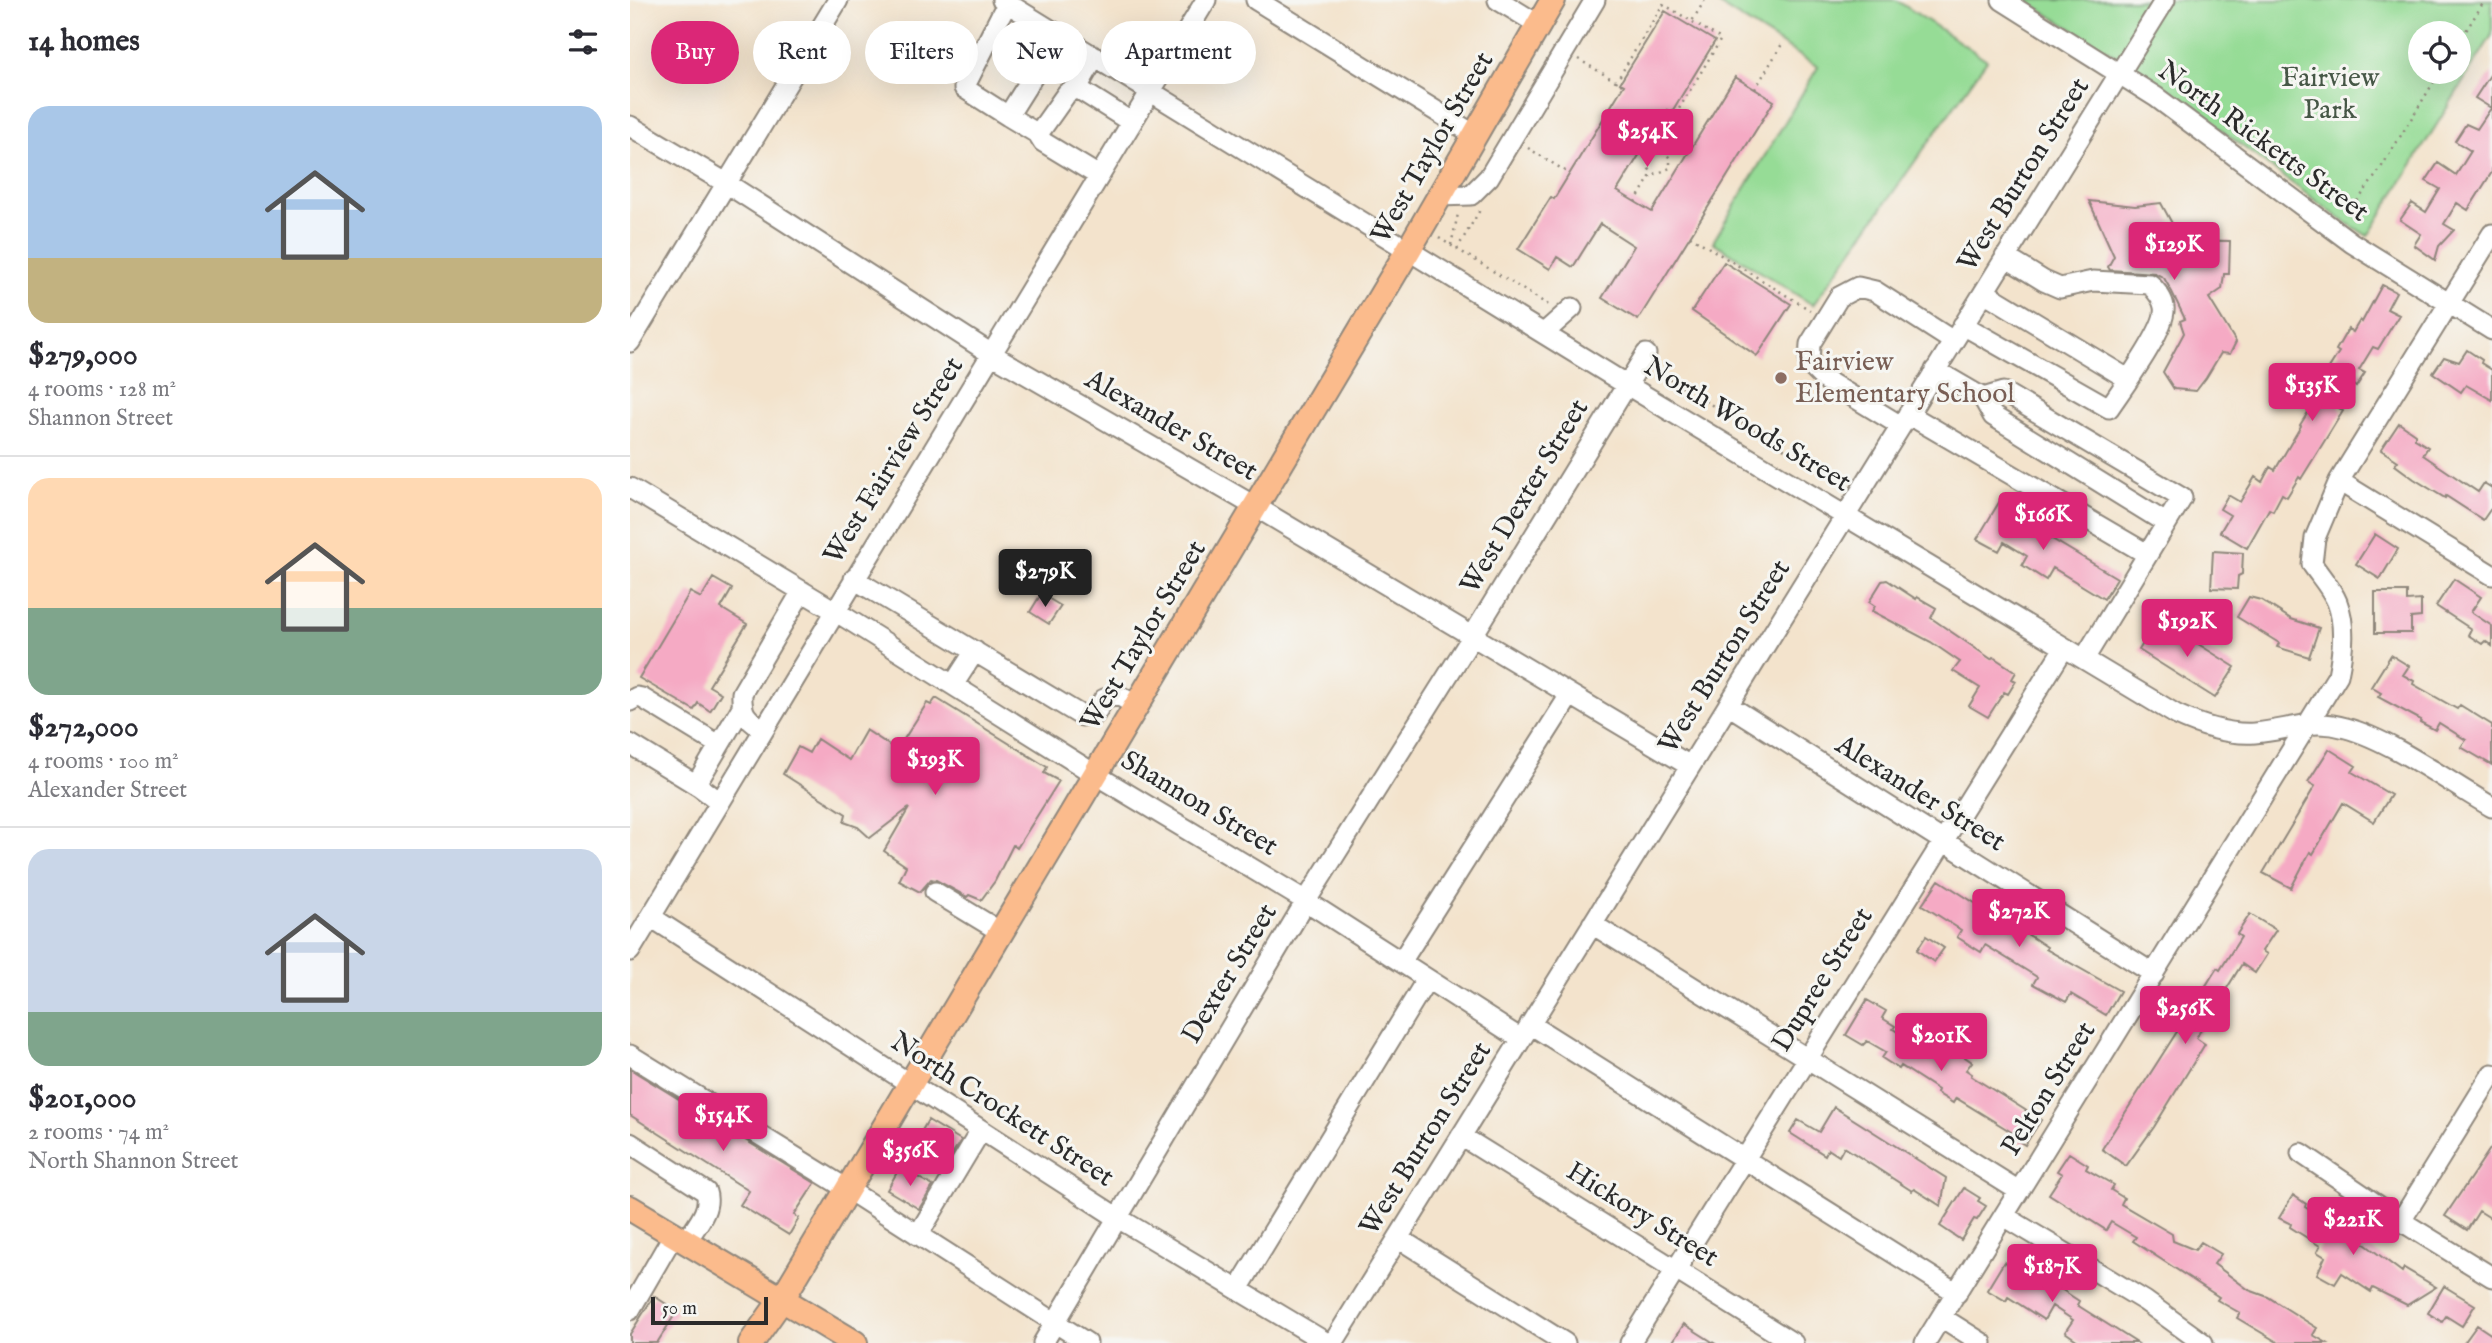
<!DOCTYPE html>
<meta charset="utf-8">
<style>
:root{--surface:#fff;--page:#f7f7f7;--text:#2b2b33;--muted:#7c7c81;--line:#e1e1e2;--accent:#db2777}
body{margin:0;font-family:"IM FELL English",serif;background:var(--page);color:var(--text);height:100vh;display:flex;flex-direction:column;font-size:26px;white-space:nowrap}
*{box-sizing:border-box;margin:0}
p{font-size:23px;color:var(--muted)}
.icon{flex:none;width:38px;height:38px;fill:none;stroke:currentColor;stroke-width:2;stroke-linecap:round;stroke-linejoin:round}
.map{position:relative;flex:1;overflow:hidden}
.drawer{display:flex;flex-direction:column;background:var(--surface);width:630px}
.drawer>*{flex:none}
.banner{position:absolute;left:21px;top:21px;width:665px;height:63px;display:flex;gap:14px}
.tools{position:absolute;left:1778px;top:21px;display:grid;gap:14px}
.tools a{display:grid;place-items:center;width:63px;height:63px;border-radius:50%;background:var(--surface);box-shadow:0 7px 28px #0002;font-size:35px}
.scale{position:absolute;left:21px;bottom:18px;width:117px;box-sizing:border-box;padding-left:7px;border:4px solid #2b2b2b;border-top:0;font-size:19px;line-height:24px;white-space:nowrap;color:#2b2b2b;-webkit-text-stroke:5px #f6f6f2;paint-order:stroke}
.price{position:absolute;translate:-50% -60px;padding:0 16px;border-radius:7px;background:var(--accent);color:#fff;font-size:23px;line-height:46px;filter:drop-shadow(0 2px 4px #0008)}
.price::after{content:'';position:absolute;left:50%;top:42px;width:21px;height:16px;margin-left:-10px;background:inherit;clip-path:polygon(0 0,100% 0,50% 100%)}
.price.on{background:#222;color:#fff}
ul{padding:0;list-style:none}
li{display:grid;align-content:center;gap:14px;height:371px;padding:0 28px}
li+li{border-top:2px solid var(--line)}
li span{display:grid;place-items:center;height:217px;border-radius:21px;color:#555}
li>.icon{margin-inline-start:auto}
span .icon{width:126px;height:126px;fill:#fffc;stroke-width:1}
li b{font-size:30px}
h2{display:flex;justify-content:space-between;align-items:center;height:84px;padding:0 28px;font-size:30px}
.pill{padding:0 24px;border-radius:32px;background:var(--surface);box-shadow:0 7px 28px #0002;font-size:24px;line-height:63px}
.pill.on{background:var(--accent);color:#fff}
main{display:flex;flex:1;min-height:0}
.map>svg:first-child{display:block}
</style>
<main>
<section class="drawer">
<h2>14 homes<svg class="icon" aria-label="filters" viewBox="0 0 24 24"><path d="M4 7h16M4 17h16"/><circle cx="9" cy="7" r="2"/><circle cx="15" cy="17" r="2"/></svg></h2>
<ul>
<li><span style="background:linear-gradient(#a9c7e8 70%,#c2b280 0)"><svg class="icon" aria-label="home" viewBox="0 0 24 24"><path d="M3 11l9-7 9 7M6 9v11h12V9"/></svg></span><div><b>$279,000</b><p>4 rooms · 128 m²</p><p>Shannon Street</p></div></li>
<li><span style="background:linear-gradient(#ffd9b3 60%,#7fa58c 0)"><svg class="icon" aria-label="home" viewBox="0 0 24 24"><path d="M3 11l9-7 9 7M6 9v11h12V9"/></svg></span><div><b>$272,000</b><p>4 rooms · 100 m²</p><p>Alexander Street</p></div></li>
<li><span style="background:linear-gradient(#c9d6e8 75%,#7fa58c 0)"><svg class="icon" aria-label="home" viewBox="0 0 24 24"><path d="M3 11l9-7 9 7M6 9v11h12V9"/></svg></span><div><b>$201,000</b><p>2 rooms · 74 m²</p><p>North Shannon Street</p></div></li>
</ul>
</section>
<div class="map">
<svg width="1862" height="1343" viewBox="0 0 1862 1343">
<rect width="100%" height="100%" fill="#f6f6f2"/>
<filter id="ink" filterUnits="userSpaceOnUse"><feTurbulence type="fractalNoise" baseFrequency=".0143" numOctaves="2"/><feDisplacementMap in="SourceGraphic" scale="14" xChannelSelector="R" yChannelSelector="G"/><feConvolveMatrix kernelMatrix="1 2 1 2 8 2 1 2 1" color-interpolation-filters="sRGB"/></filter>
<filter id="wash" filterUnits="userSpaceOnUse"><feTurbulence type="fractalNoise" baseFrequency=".00686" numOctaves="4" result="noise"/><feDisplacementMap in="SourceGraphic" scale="28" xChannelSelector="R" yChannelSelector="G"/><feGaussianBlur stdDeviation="1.57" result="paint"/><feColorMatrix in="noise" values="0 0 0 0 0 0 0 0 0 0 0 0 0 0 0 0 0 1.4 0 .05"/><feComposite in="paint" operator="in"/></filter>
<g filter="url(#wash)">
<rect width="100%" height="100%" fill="#f3e3cc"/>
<path fill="#96dc96" stroke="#608460" stroke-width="2" fill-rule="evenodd" d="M1082,0H1266L1357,60L1183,305L1083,242L1188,67Z
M1395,0H1862V35L1738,236L1709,218L1514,73ZM1790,33H1829V72H1790Z"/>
<g id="blocks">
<path fill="#f5aac4" d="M1035,11L1085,41L1041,113L1037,110L987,191L1022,212L1105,77L1144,101L1008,320L972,298L1004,246L970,224L943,267L927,257L920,269L888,249L921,197L924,199L994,85L990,83Z
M1862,72V172L1838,210L1827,203L1814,224L1824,230L1809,246L1805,260L1784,245L1791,234L1770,220L1782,203L1796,212L1810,189L1796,181L1808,163L1826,175L1841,151L1825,141L1836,124L1847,129L1861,108L1845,98Z
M1459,201L1505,206L1531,203L1551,240L1600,241L1599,274H1594L1592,289L1579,298L1606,342L1600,354L1591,353L1576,378L1566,391L1544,389L1533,372L1554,333L1550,321L1555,319L1542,292L1534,278L1525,273L1480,270L1478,267L1484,256Z
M1094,262L1161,304L1127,356L1062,311Z
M1752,285L1766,292L1757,309L1769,315L1748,349L1743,347L1729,370L1735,373L1726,387L1723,385L1709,408L1713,411L1671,479L1669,477L1657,497L1652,494L1643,511L1639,509L1617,548L1590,532L1600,515L1590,509L1598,495L1610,502L1625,477L1632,482L1640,467L1645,470L1671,426L1670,425L1692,390L1687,387L1709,352L1706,350L1718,329L1723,332L1730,320L1732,322Z
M1837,350L1852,360L1851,363L1862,370V400L1836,385L1831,392L1803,373L1814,357L1829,362Z
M1769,423L1785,434V439L1798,447L1793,455L1827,478L1848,492L1854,483L1862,488V507L1853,520L1816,496L1815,498L1784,479L1765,465L1768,461L1751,450Z
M1371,499L1381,505L1377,512L1487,578L1474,599L1423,568L1416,580L1392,565L1397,556L1374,542L1369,551L1347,539Z
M1745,534L1768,549L1750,579L1726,564Z
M1583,551L1613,553L1612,574L1608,576L1607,589L1581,588Z
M83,578L102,589L91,608L117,624L79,686L91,693L80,711L68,703L64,710L9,678L60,592L71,598Z
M1824,579L1851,597L1841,612L1862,626V646L1855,641L1852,644L1838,635L1841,629L1806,606Z
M1257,580L1286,599L1287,597L1306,608L1301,618L1361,659L1363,657L1386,672L1382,679L1386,681L1378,694L1374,692L1358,717L1339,706L1350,688L1323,671L1330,662L1301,642L1242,611L1245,606L1239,602L1252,581Z
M1745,592H1777V601L1791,600V617L1781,618V633H1745Z
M411,594L431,606L419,624L400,612Z
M1619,597L1631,600L1661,619L1689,628L1679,657L1647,647L1649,643L1607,617Z
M1528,619L1605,667L1585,698L1509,650Z
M1761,655L1779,666L1773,675L1784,681L1783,684L1827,709L1830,705L1862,725V765L1831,747L1836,740L1809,723L1805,730L1790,722L1791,720L1748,697L1751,693L1741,687Z
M306,698L417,767L414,773L429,781L387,848L383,845L365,881L351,900L339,895L337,897L306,880L301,879L290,892L269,881L276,866L254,851L279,808L240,838L228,827L214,822L216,814L153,774L168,747L179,753L187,739L219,760L236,730L267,750L297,703L301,705Z
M1699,749L1726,766L1722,772L1761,795L1744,822L1713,803L1683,854L1680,852L1661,888L1633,873L1685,786L1678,782Z
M1309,880L1348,905L1350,903L1417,947L1416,949L1490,991L1476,1015L1441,994L1436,1002L1403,984L1407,977L1355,945L1351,952L1327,937L1331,930L1292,905Z
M1620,914L1646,930L1632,951L1637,954L1625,973L1612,964L1566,1038L1575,1044L1524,1127L1496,1166L1472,1149L1557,1016L1562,1007L1558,1004L1566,992L1570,995L1587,968L1590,970L1611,937L1607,934Z
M1296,936L1314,948L1304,962L1287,950Z
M1237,1000L1256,1011L1252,1018L1265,1026L1263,1029L1306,1057L1311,1050L1322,1057L1326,1051L1342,1062L1336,1070L1342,1074L1341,1076L1411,1120L1395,1145L1381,1136L1383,1133L1326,1098L1323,1103L1307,1093L1308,1090L1271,1066L1269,1069L1252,1058L1256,1052L1237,1041L1233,1045L1216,1035Z
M0,1069L185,1183L164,1215L169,1218L159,1235L110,1205L119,1191L0,1115Z
M1204,1107L1316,1178L1311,1206L1284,1189L1282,1191L1214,1147L1209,1156L1198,1149L1195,1155L1160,1133L1168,1120L1189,1132Z
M298,1120L331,1140L317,1162L285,1143Z
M1862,1146V1219L1849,1211L1837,1230L1815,1216Z
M1439,1153L1458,1165L1456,1169L1484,1185L1481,1190L1494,1198L1491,1204L1542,1234L1543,1241L1565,1250L1571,1242L1591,1254L1584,1264L1619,1290L1638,1297L1687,1328L1683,1335L1697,1343H1649L1607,1318L1610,1313L1587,1300L1589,1297L1503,1241L1506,1237L1481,1222L1476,1230L1419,1194L1432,1174L1427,1171Z
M270,1167L303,1186L289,1209L257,1190Z
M1334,1188L1350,1198L1348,1201L1356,1206L1347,1220L1344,1219L1331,1240L1310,1226Z
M1663,1195L1676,1204L1675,1207L1736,1245L1772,1272L1774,1268L1806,1287L1777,1305L1743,1288L1741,1292L1712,1273L1705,1284L1687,1274L1695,1257L1687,1252L1690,1246L1660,1227L1661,1224L1649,1218Z
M1374,1262L1390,1272L1393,1265L1408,1274L1449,1301L1447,1305L1507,1343H1451L1435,1332L1443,1320L1422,1306L1414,1320L1378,1297L1376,1301L1357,1290Z
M1814,1286L1845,1305L1832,1326L1816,1316L1812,1322L1798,1313Z
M24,1296L47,1311L27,1343H0V1334Z
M1054,1324L1084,1343H1042Z
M1847,1325L1862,1335V1343H1834Z"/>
</g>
</g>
<g filter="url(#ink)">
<use href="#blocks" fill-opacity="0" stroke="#8f877c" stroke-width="2"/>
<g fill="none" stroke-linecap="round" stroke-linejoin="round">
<g stroke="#8f877c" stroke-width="23">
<path id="minor" d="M372,0L997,385L1547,715C1571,726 1598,735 1625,733C1659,730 1681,718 1716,728C1761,740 1820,783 1862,807
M626,0L845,135
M868,0L909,25
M1372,0L1526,97L1722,243L1862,330
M377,3L334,88L378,116
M429,35L378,116L408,134L413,142L469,176
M465,57L447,88L501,122
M0,126L96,183L363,355L626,507L1060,766
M408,134L437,93L447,88
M809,196L841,195L859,177L965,0
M1354,292L1498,379
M1333,325L1479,408C1491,390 1538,327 1534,307C1533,298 1526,291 1520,284L1463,281L1430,288L1414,281L1375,257
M914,333L942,308
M0,342L208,0
M1305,370L1353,398L1373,392L1552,498L1454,659
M1353,398L1363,416L1536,523
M1278,414L1517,554
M1271,426L1194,379L1179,364L1180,344L1209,297L1228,287L1245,291L1323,341
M1709,481L1862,575
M0,488L205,611L466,775L676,901L891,1039
M224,579L452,716L465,714L474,699L488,695L507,706
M323,685L345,651
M0,701L7,697L12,698L89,745
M1098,705L1524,974
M133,730C116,718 111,714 112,693L172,591
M0,744L70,787
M90,802L70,787V778L112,707
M305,892L371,932
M21,917L488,1218L697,1343
M962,924L1389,1191
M0,951L576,0
M771,962L940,695
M900,1024L1327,1293
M0,1055L217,1189L457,1343
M831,1136L1163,1343
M0,1143L76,1192C82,1210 65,1227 56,1242
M1671,1153L1771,1221L1862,1277
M1374,1216L1515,1301L1573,1343
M1771,1221L1862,1074
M288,1235L351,1130
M768,1238L935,1343
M608,1289L797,979
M0,1310L44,1234
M1311,1317L1352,1343
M413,1343L676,901L842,637L1016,354
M703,1343L1535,0
M1000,1343L1434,648
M1295,1343L1708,675C1713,651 1716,625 1707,602C1702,589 1690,576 1682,564L1685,538L1709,481L1862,234"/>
</g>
<g stroke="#8f877c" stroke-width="28">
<path id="major" d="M0,1208L225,1343
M121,1343L152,1299L779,249L923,0"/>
</g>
<path stroke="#8f877c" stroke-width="2.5" stroke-dasharray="2 5" stroke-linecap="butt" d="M1059,26L1075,0
M1829,42L1855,0
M948,59L994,86
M986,82L1033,4L1091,39L1044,117L1054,123L1035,153L1040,158V168L1026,174L1019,169L1020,156L1029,151L1035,153
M1125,89L1152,44
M898,148L940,174
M1011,151L1020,156
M1005,202L1023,172
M1715,207L1726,203L1749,171L1810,72
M1060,236L1180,310
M809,238L920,306
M821,245L828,214
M827,249L850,210
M1027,372L1216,486"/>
<use href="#minor" stroke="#fff" stroke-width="19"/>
<use href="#major" stroke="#fbbb8c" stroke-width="24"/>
</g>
</g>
<circle fill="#8d6e63" stroke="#f6f6f2" stroke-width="2.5" cx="1151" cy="378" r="7"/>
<g text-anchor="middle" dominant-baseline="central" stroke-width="6" stroke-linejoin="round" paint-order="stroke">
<g font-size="28" fill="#465746" stroke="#f6f6f2">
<text x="1700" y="78">Fairview<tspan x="1700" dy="32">Park</tspan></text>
</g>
<g font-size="28" fill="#2b2b2b" stroke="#f6f6f2">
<text transform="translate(1633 142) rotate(36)">North Ricketts Street</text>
<text transform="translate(803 148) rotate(-60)">West Taylor Street</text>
<text transform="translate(1394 175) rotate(-58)">West Burton Street</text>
<text transform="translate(1117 425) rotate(31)">North Woods Street</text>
<text transform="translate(541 426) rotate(30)">Alexander Street</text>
<text transform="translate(264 461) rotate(-58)">West Fairview Street</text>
<text transform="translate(895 497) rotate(-59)">West Dexter Street</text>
<text transform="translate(514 636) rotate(-59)">West Taylor Street</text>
<text transform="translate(1095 657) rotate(-58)">West Burton Street</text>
<text transform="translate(1290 794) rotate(32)">Alexander Street</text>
<text transform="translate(569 804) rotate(31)">Shannon Street</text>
<text transform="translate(600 974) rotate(-59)">Dexter Street</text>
<text transform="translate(1193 980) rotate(-58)">Dupree Street</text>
<text transform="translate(1419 1089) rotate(-58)">Pelton Street</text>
<text transform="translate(372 1110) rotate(33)">North Crockett Street</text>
<text transform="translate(796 1139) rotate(-58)">West Burton Street</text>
<text transform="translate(1012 1215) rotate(32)">Hickory Street</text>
</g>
<g font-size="28" fill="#785e54" stroke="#f6f6f2" text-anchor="start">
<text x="1165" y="362">Fairview<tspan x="1165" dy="32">Elementary School</tspan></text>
</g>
</g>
</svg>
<div class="tools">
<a><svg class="icon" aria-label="locate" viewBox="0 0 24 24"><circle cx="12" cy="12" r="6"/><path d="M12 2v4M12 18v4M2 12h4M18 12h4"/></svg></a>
</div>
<div class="scale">50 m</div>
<b class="price" style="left:1017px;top:169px">$254K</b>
<b class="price" style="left:1544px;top:282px">$129K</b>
<b class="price" style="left:1682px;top:423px">$135K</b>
<b class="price" style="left:1413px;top:552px">$166K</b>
<b class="price on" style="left:415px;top:609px">$279K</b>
<b class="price" style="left:1557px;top:659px">$192K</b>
<b class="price" style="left:305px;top:797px">$193K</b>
<b class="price" style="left:1389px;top:949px">$272K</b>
<b class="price" style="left:1555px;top:1046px">$256K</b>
<b class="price" style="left:1311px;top:1073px">$201K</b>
<b class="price" style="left:93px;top:1153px">$154K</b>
<b class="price" style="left:280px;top:1188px">$356K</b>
<b class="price" style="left:1723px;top:1257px">$221K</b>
<b class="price" style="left:1422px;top:1304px">$187K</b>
<div class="banner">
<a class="pill on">Buy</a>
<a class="pill">Rent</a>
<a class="pill">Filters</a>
<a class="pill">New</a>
<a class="pill">Apartment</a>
</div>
</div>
</main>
